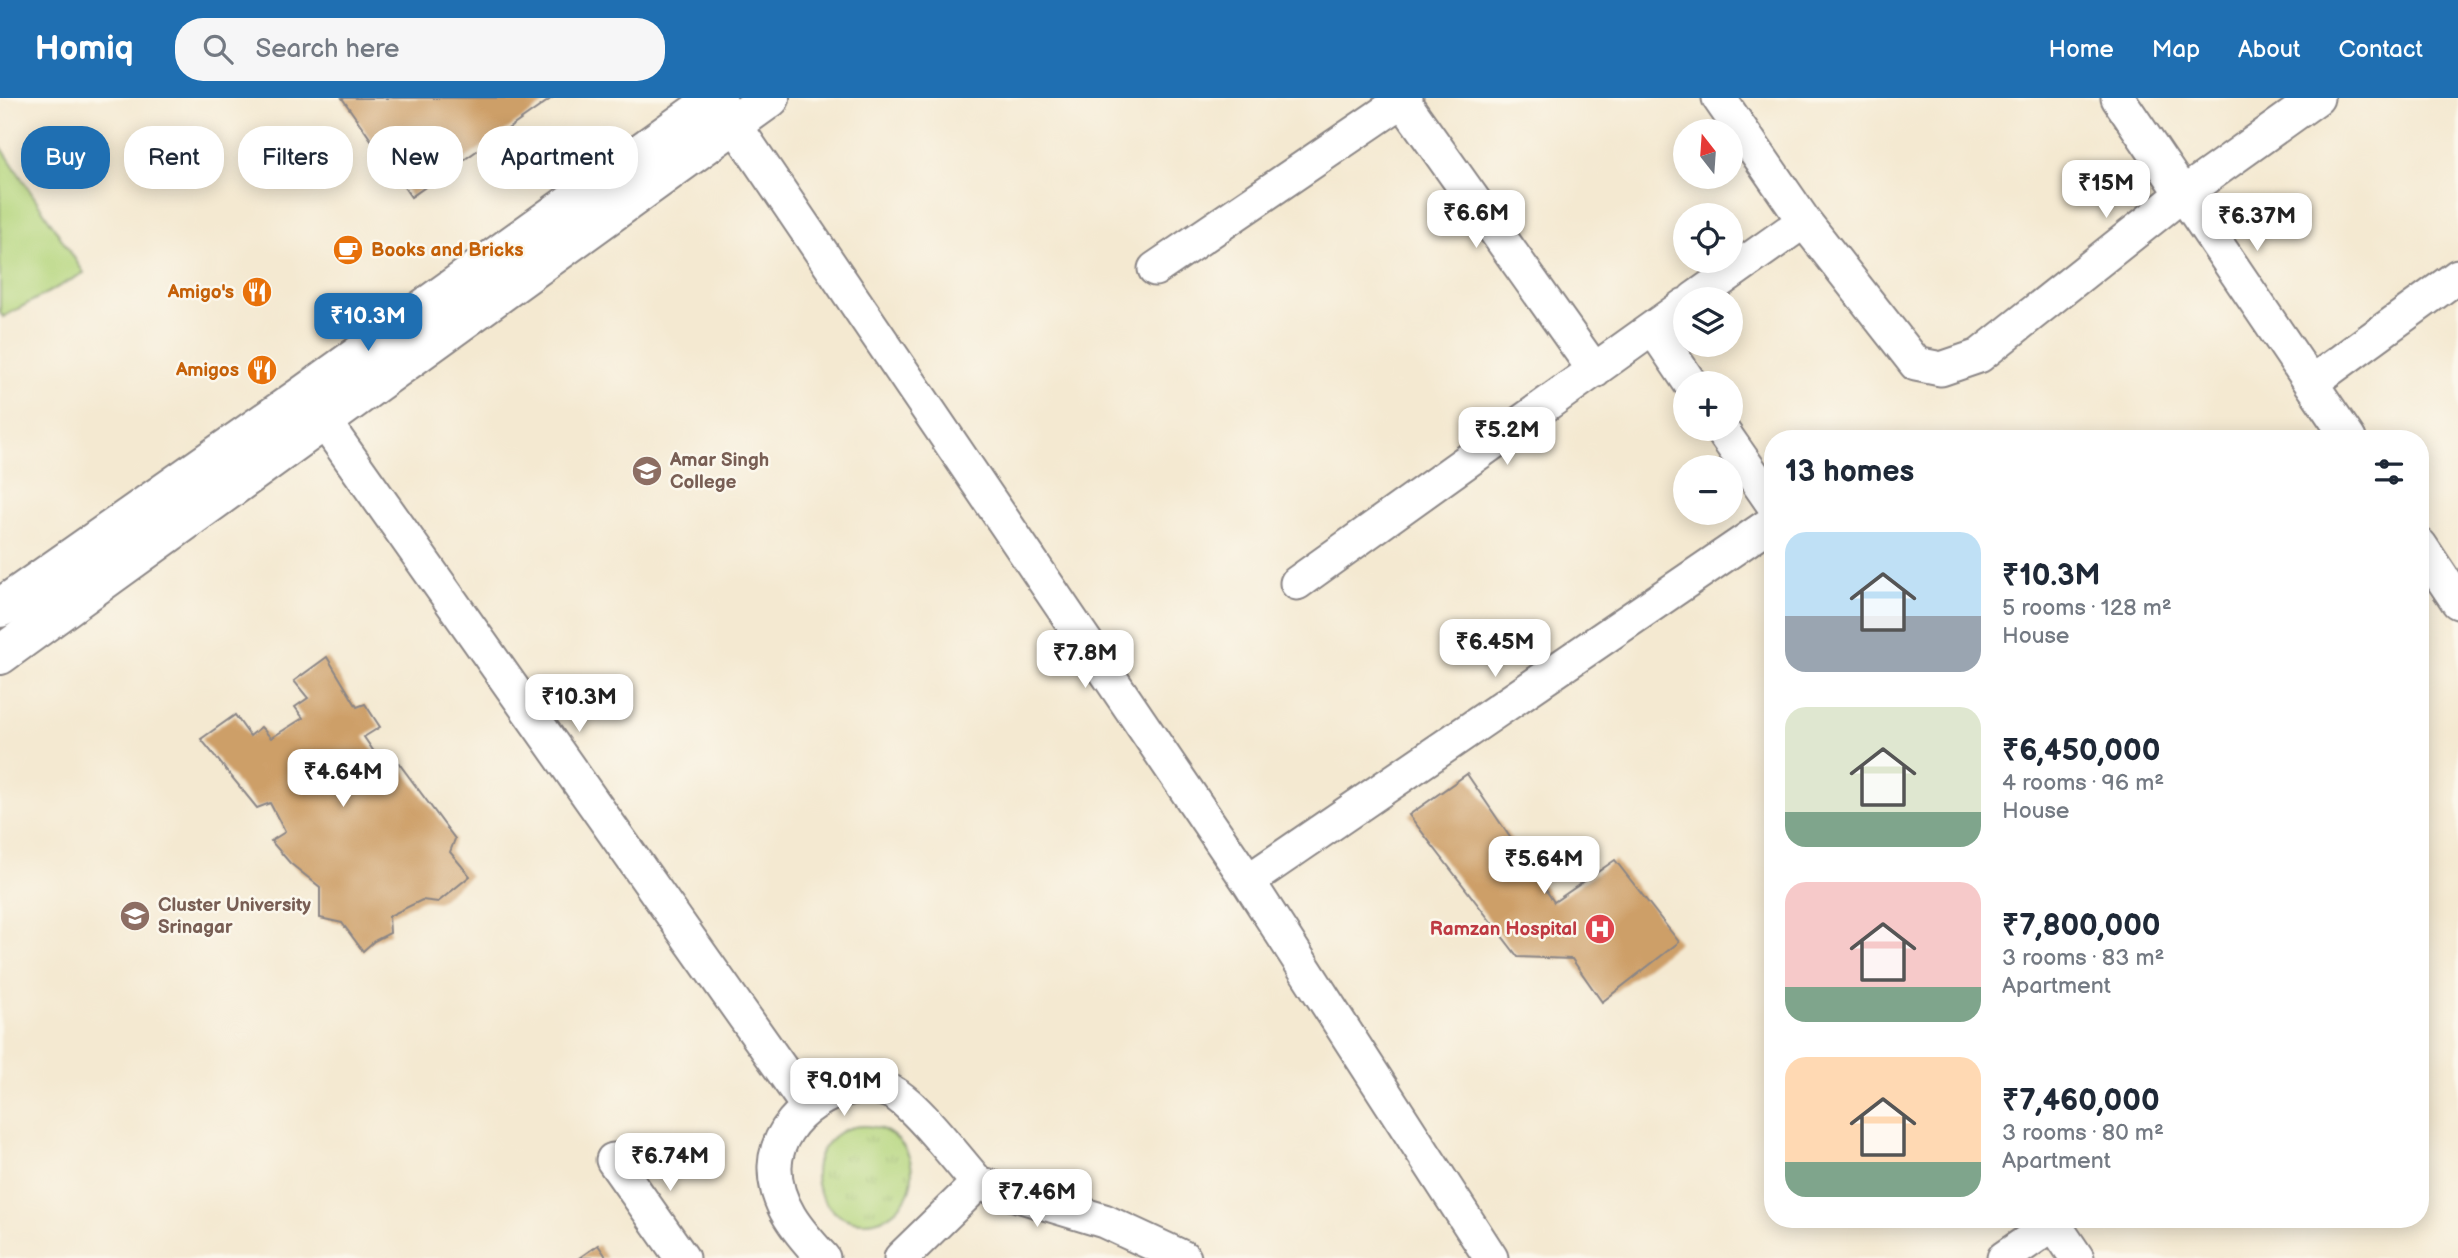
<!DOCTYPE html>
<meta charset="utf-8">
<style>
:root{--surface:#fff;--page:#f6f6f7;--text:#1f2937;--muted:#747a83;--accent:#1f6fb2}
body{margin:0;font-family:"Balsamiq Sans",sans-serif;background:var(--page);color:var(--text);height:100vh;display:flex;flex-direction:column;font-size:26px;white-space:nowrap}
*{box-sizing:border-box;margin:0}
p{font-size:23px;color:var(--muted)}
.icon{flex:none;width:38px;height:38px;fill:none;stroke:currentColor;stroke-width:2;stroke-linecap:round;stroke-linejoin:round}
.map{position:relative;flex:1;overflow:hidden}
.details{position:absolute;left:1764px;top:332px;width:665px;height:798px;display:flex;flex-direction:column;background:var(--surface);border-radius:28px;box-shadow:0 4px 18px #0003}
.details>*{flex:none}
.top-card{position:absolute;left:21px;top:28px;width:665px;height:63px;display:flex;gap:14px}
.needle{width:46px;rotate:343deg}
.buttons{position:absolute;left:1673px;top:21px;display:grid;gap:14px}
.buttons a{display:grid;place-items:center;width:70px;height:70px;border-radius:50%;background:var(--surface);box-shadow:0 4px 18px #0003;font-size:35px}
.price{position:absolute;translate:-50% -60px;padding:0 16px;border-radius:14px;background:#fff;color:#222;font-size:23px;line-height:46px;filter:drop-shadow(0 2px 4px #0008)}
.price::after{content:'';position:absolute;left:50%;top:42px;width:21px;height:16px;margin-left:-10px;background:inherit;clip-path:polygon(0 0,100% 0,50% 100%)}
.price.selected{background:var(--accent);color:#fff}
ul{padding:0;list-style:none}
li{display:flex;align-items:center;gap:21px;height:175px;padding:0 21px}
li span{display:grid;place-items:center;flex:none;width:196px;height:140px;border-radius:21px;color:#555}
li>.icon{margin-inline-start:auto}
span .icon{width:84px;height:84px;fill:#fffc;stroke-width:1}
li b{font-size:30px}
h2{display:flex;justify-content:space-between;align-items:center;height:84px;padding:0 21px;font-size:30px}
.tag{padding:0 24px;border-radius:28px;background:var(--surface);box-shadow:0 4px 18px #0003;font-size:24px;line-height:63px}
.tag.selected{background:var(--accent);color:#fff}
header{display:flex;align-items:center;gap:42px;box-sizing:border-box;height:98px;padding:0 35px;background:var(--accent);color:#fff}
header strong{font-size:33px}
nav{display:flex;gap:38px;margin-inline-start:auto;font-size:24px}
.search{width:490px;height:63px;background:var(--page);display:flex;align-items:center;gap:18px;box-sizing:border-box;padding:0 24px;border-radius:28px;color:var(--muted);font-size:26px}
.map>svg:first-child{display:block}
</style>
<header>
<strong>Homiq</strong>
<div class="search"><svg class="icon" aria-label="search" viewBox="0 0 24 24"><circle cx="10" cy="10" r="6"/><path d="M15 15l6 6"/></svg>Search here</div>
<nav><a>Home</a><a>Map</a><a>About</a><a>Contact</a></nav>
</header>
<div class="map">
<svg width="2458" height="1160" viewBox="0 0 2458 1160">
<defs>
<pattern id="grass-tufts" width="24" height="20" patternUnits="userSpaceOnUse" patternTransform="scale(1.75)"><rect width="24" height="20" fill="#b5d67e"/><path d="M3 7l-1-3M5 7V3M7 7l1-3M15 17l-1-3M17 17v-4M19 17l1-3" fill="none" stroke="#9bb76e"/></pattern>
</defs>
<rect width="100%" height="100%" fill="#fbf7ec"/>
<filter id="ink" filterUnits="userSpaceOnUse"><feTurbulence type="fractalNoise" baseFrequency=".0143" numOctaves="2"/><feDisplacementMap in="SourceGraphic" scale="14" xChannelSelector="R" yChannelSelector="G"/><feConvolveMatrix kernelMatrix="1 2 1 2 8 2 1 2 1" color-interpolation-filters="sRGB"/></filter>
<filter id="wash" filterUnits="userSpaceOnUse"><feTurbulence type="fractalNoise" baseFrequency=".00686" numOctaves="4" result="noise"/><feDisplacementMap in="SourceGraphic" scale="28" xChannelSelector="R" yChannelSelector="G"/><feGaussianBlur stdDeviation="1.57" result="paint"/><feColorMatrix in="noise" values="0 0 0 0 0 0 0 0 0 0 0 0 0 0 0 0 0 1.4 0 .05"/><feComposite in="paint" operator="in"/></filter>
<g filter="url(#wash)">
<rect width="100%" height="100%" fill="#f4e9d1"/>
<path fill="url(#grass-tufts)" stroke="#6c7c5c" stroke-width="2" d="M816 1076a48 48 0 1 1 96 0a48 48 0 1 1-96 0Z"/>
<path fill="#b5d67e" stroke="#6c7c5c" stroke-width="2" d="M0,47L84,175L3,219L0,214Z"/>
<g id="blocks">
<path fill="#cd9f67" d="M342,0H552L411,99Z
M327,559L357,609L365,606L380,629L364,639L383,667L395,660L455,741L450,754L470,778L438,804L422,802L389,818L390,835L374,843L363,853L342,825L320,820V789L290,765L271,743L285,734L270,705L257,710L201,641L235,617L250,638L261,629L271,640L303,620L295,609L308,600L294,583Z
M1467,676L1554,804L1615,762L1679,844L1602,904L1572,861L1518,859L1409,717Z
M598,1147L607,1160H579Z"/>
</g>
</g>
<g filter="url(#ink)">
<use href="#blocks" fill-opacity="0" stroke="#8b8686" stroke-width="2"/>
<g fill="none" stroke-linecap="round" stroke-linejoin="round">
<g stroke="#8b8686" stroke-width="37">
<path id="minor" d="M1401,0L1595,273
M1719,0L1804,123L1916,266L1941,271L1979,258L2184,95L2317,0
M2118,0L2349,341
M720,5L1248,783L1491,1160
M1155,171L1406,0
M1694,201L1804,123
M1653,230L1690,285
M2311,285L2458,178
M309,302L808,1009
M1721,331L1773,406
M2420,447L2458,504
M1297,485L1685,207
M1248,783L1773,424
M613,1062L682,1160
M2054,1126L2077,1160
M823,1160C799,1134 774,1106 775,1068C777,1017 843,974 889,993C913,1002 958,1063 978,1085
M901,1160L978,1085L1104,1123L1184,1160
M2004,1160L2059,1122"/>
</g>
<g stroke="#8b8686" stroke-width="42">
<path id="tertiary" d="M0,510L305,296L717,0
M0,557L770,0"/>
</g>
<use href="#minor" stroke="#fff" stroke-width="33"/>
<use href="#tertiary" stroke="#fff" stroke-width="38"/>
</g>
</g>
<defs>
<g id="cafe-disc" transform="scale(1.575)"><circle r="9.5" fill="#e8710a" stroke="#fbf7ec"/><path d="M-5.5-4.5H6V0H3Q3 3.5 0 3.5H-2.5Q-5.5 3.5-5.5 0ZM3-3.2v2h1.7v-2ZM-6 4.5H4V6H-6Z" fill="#fff"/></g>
<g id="restaurant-disc" transform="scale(1.575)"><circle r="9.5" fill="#e8710a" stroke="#fbf7ec"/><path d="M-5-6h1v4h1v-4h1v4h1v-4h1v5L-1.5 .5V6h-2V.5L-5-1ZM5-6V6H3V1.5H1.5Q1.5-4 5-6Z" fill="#fff"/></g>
<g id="university-disc" transform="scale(1.575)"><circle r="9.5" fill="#8d6e63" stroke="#fbf7ec"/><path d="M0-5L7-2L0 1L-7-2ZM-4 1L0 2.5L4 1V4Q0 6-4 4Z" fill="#fff"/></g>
<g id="hospital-disc" transform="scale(1.575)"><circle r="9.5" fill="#e0444e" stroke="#fbf7ec"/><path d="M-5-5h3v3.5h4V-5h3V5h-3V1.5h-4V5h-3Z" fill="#fff"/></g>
</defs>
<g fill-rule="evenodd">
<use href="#cafe-disc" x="348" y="152"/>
<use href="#restaurant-disc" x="257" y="194"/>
<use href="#restaurant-disc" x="262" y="272"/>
<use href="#university-disc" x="647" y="373"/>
<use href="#university-disc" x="135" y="818"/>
<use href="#hospital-disc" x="1600" y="831"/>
</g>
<g text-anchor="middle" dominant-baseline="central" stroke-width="5" stroke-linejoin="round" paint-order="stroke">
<g font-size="19" font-weight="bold" fill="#c56008" stroke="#fbf7ec" text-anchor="end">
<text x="371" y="152" text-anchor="start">Books and Bricks</text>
<text x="234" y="194">Amigo's</text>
<text x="239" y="272">Amigos</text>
</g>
<g font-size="19" font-weight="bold" fill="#785e54" stroke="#fbf7ec" text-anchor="start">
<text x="670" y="362">Amar Singh<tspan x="670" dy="22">College</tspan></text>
<text x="158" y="807">Cluster University<tspan x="158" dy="22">Srinagar</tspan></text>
</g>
<g font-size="19" font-weight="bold" fill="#be3a42" stroke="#fbf7ec" text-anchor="end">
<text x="1577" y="831">Ramzan Hospital</text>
</g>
</g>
</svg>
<div class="buttons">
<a><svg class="needle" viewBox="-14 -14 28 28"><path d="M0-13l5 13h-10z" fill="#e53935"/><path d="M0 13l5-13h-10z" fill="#747a83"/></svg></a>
<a><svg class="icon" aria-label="locate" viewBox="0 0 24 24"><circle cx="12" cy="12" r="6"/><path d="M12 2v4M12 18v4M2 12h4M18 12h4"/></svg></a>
<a><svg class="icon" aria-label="layers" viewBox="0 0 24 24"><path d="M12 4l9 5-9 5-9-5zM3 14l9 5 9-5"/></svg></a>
<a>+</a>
<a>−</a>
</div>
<b class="price" style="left:2106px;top:122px">₹15M</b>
<b class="price" style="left:1476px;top:152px">₹6.6M</b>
<b class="price" style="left:2257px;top:155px">₹6.37M</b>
<b class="price selected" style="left:368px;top:255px">₹10.3M</b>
<b class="price" style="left:1507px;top:369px">₹5.2M</b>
<b class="price" style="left:1495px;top:581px">₹6.45M</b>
<b class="price" style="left:1085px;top:592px">₹7.8M</b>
<b class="price" style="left:579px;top:636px">₹10.3M</b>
<b class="price" style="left:343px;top:711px">₹4.64M</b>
<b class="price" style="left:1544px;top:798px">₹5.64M</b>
<b class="price" style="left:844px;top:1020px">₹9.01M</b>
<b class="price" style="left:670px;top:1095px">₹6.74M</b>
<b class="price" style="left:1037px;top:1131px">₹7.46M</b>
<div class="top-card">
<a class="tag selected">Buy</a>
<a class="tag">Rent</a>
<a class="tag">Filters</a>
<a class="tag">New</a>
<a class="tag">Apartment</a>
</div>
<section class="details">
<h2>13 homes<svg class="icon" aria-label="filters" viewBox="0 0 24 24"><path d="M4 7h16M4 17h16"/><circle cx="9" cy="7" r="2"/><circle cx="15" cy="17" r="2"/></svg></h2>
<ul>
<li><span style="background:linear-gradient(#bfe0f5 60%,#9aa5b1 0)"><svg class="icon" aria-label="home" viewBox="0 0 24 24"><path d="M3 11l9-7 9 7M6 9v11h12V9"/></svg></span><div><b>₹10.3M</b><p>5 rooms · 128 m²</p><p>House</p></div></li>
<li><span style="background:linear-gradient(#dfe7d0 75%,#7fa58c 0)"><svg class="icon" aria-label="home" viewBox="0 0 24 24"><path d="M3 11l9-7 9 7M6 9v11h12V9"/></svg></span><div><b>₹6,450,000</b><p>4 rooms · 96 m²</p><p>House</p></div></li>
<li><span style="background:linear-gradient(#f6c9c9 75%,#7fa58c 0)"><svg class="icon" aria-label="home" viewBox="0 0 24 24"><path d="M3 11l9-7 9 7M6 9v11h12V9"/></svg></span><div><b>₹7,800,000</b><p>3 rooms · 83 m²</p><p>Apartment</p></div></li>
<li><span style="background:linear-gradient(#ffd9b3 75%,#7fa58c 0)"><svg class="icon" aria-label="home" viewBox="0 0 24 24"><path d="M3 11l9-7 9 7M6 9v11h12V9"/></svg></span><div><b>₹7,460,000</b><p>3 rooms · 80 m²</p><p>Apartment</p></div></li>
</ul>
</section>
</div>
